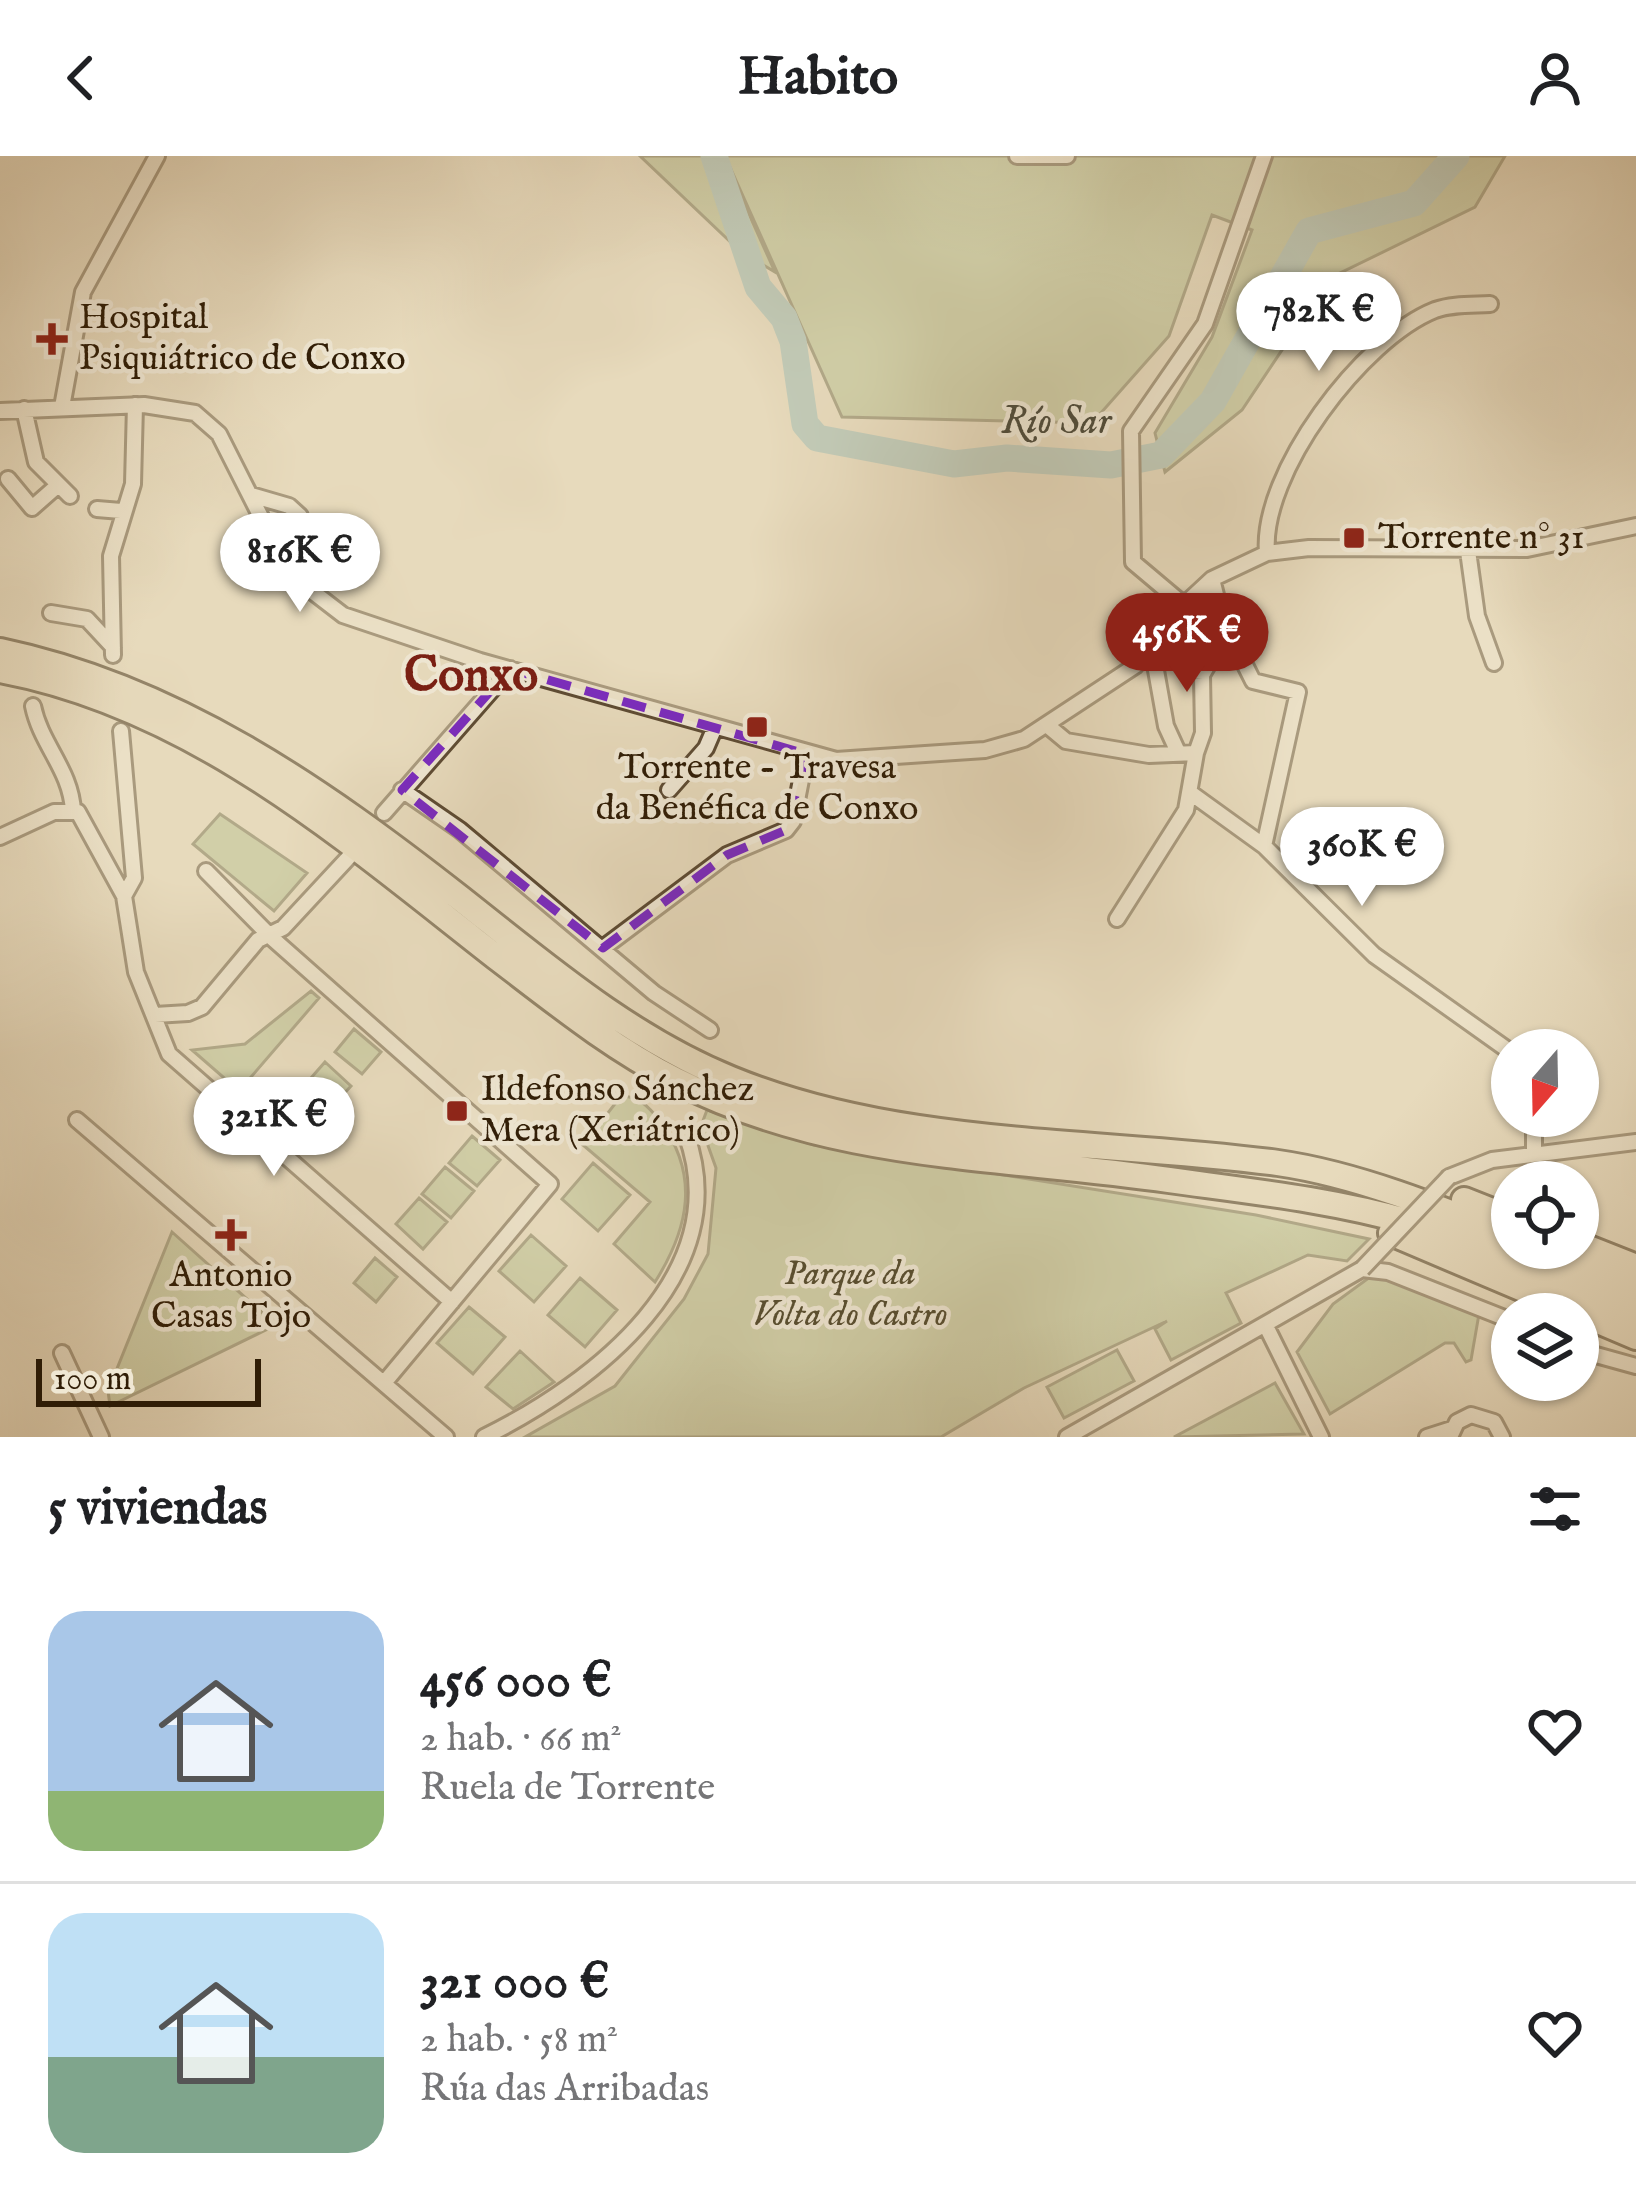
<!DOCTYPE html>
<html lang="es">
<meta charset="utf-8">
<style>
:root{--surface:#fff;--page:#f6f6f6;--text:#202124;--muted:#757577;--line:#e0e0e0;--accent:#8f2418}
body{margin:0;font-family:"IM FELL English",serif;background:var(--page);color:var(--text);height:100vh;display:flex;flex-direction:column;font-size:45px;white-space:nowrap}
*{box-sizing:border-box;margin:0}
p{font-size:39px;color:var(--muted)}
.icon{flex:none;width:66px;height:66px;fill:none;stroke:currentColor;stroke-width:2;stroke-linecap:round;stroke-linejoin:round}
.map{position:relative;height:1281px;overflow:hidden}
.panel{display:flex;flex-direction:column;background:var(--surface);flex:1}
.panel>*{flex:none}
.needle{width:78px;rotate:200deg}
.fabs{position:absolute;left:1491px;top:873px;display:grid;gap:24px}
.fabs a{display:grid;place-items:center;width:108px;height:108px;border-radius:50%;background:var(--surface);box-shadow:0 3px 9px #0004;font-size:60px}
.scale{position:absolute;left:36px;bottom:30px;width:225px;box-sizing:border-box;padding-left:12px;border:6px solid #301d06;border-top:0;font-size:33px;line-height:42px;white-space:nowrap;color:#301d06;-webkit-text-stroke:9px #efe7d3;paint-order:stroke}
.price{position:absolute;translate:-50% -102px;padding:0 27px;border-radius:42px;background:#fff;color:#222;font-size:39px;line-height:78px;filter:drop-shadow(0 3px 6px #0008)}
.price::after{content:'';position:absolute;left:50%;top:72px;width:36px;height:27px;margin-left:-18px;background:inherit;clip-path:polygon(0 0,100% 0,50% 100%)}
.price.selected{background:var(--accent);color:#fff}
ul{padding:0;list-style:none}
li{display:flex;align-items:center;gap:36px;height:300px;padding:0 48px}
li+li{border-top:3px solid var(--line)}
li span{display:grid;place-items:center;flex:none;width:336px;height:240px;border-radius:36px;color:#555}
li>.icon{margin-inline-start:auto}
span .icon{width:144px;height:144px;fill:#fffc;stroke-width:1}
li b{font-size:51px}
h2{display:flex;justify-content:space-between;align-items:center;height:144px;padding:0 48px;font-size:51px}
header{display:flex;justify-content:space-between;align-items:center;height:156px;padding:0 48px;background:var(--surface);font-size:54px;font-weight:700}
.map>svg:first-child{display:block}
</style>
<header><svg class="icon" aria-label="back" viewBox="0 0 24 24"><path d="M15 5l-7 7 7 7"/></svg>Habito<svg class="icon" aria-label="person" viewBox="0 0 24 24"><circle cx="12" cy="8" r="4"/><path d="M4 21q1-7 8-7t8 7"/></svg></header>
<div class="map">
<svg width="1636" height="1281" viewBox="0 0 1636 1281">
<rect width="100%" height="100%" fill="#e7dabc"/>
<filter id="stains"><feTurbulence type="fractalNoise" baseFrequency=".00167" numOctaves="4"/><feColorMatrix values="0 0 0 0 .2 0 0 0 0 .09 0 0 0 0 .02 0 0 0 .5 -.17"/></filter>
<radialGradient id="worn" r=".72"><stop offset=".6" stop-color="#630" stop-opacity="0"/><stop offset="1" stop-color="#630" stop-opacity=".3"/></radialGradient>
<path fill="#b5c091" stroke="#726e4c" stroke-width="3" d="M640,0H723L775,116L740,95Z
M725,0H1505L1475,51L1330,122L1242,254L1165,316L1155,277L1212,181L1252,74L1212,59L1169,180L1092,267L842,261Z
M220,658L307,717L274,755L193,688Z
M311,835L319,842L239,935L192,894L245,888Z
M354,873L381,896L362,918L335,896Z
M325,906L351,930L329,954L303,931Z
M621,940C639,940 649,951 660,965C700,1019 689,1072 655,1126L614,1088L650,1046L583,989Z
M707,954L814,989L1256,1059L1369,1083L1347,1105L1308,1099L1226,1137L1241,1167L1171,1204L1155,1173L1167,1165L1024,1232L941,1281H525L615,1230L684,1143L708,1098L716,1012L701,970Z
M472,980L500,1004L477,1030L449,1007Z
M593,1007L630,1039L598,1075L562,1043Z
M445,1011L474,1035L451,1062L422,1038Z
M419,1042L447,1066L423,1093L396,1068Z
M172,1076L276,1169L110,1250L108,1235Z
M531,1079L566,1110L534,1146L499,1115Z
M375,1102L397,1121L376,1146L354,1127Z
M1370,1121L1388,1122L1479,1158L1471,1204L1466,1206L1454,1187H1445L1330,1258L1297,1196L1333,1148Z
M580,1122L617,1154L585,1191L548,1159Z
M469,1151L505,1181L473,1218L437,1187Z
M1117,1194L1134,1225L1064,1262L1047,1231Z
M520,1195L554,1226L513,1253L486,1231Z
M1275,1227L1304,1278L1174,1281Z"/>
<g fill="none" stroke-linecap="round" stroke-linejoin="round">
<path stroke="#98bab7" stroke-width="27" d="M714,0L758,131L784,162L793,185L805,268L817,282L954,308L1007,302L1111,309L1161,299L1213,245L1309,75L1414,47L1456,0"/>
<g stroke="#5e4c34" stroke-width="20">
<path id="street" d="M1017,0H1067
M62,251L83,136L157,0
M24,253L36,306L70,340
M0,255L144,249L195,257L219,278L262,363L266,384L304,429L343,459L480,505L836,604L985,594L1024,583L1135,510L1184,449L1212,423L1267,397L1309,392L1527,393L1636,370
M8,323L32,352L57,330
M251,339L289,350L300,360L302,375L292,389L293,414
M97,353L121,355
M1468,395L1477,460L1494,507
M1267,397C1260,318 1362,183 1435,154C1452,148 1471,149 1490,148
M1184,449L1133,406L1131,275L1205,168L1264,0
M51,457L87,463L113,491
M1176,458L1192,480L1188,515L1203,516
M1219,490L1241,501L1253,525L1298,536L1264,690
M1152,492L1166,570L1177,594
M113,499L111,400L133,328L135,249
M33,550C41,589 71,614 73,655
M1048,570L1066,585L1149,599L1196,597L1186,654L1117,763
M121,575L134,722L124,740
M1196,597L1203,577L1202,519L1219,490L1222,463L1212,423
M402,634L460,674L654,837L710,874
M669,634L706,592L715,571
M1192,638L1264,690L1374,799L1512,897
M384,657L510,513
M0,681L54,656H78L124,740L136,816L169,898L452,1146
M206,715L272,782L550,1028L384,1227
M603,792L727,699L786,674L793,665L806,598
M155,859L188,857L202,851L258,784L283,772L348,702
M77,964L446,1281
M1534,998V960
M1449,1021L1492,1004L1636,986
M1267,1172L1321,1281
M1578,1194L1636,1210
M62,1197L101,1281
M484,1281C594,1227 737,1117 686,978
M1067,1281L1362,1113L1388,1116L1512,1165
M1427,1281L1452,1273
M1450,1281L1457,1266L1471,1259L1494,1266L1502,1281"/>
</g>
<g stroke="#301d06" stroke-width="30">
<path id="highway" d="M0,495C176,532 321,633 460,742C545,809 630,882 731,923C902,993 1099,983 1278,1007C1355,1018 1441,1052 1512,1082
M0,514C194,550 345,683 496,801C554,845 610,891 675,924C835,1005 996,999 1169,1024C1248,1035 1333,1044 1409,1066C1488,1089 1562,1126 1636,1158
M1464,1044L1512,1063
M1391,1077L1636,1181
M1578,1088L1636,1111
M1537,1092L1636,1133"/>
</g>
<use href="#street" stroke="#efe7d3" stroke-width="14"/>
<use href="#highway" stroke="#e7dabc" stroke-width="24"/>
<g stroke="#5e4c34" stroke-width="20" stroke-linecap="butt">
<path id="street-bridge" d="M1362,1113L1449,1021"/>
</g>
<use href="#street-bridge" stroke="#efe7d3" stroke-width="14"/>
</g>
<path d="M0 0H1636V1281H0ZM510,513L806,598L786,674L727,699L603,792L402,634Z" fill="#e7dabc" fill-opacity=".55" fill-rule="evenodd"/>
<path fill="none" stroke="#7b2cbf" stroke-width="9" stroke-dasharray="24 15" stroke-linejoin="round" d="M510,513L806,598L786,674L727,699L603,792L402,634Z"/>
<g fill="#8f2418" stroke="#efe7d3" stroke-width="4.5">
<path d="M46 165h12v12h12v12h-12v12h-12v-12h-12v-12h12z"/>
<rect x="1342" y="370" width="24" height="24" rx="6"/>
<rect x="745" y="559" width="24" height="24" rx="6"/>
<rect x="445" y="943" width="24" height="24" rx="6"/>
<path d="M225 1061h12v12h12v12h-12v12h-12v-12h-12v-12h12z"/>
</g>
<g text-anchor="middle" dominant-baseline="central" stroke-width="9" stroke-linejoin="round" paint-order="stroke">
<g font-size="36" fill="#301d06" stroke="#efe7d3" text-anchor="start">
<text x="79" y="162">Hospital<tspan x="79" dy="41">Psiquiátrico de Conxo</tspan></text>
<text x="1378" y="382">Torrente n° 31</text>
<text x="757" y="612" text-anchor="middle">Torrente - Travesa<tspan x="757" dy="41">da Benéfica de Conxo</tspan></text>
<text x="481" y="934">Ildefonso Sánchez<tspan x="481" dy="41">Mera (Xeriátrico)</tspan></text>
<text x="231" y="1120" text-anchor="middle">Antonio<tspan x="231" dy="41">Casas Tojo</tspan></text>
</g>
<g font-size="36" font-style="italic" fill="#584e30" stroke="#efe7d3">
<text x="850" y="1118">Parque da<tspan x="850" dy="41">Volta do Castro</tspan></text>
</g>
<g font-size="39" font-style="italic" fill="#4f4c3b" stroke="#efe7d3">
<text x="1056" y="266">Río Sar</text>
</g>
<g font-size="48" font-weight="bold" fill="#7a1f14" stroke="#efe7d3">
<text x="471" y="521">Conxo</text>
</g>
</g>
<rect width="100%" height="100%" filter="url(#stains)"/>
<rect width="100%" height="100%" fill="url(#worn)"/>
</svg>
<div class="fabs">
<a><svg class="needle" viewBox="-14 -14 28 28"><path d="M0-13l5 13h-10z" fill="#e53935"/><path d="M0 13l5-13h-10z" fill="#757577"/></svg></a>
<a><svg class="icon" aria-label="locate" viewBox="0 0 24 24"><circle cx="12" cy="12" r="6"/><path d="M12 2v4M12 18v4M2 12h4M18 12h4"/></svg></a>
<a><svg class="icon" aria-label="layers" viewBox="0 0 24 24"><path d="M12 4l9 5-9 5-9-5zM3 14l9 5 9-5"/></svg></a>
</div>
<div class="scale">100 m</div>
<b class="price" style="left:1319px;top:218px">782K €</b>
<b class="price" style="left:300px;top:459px">816K €</b>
<b class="price selected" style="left:1187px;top:539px">456K €</b>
<b class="price" style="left:1362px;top:753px">360K €</b>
<b class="price" style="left:274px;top:1023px">321K €</b>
</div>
<section class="panel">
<h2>5 viviendas<svg class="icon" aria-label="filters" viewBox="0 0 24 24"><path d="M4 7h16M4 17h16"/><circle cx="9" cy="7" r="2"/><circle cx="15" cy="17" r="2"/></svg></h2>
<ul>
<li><span style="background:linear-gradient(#a9c7e8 75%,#8fb573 0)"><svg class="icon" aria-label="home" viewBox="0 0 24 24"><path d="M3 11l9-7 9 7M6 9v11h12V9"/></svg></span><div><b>456 000 €</b><p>2 hab. · 66 m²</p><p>Ruela de Torrente</p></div><svg class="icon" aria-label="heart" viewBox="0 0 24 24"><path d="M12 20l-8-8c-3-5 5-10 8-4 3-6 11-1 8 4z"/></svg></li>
<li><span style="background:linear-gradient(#bfe0f5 60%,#7fa58c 0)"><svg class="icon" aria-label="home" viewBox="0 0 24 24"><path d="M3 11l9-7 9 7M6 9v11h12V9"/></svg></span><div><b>321 000 €</b><p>2 hab. · 58 m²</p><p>Rúa das Arribadas</p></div><svg class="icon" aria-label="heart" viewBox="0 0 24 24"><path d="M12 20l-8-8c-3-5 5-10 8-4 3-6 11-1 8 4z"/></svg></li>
</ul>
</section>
